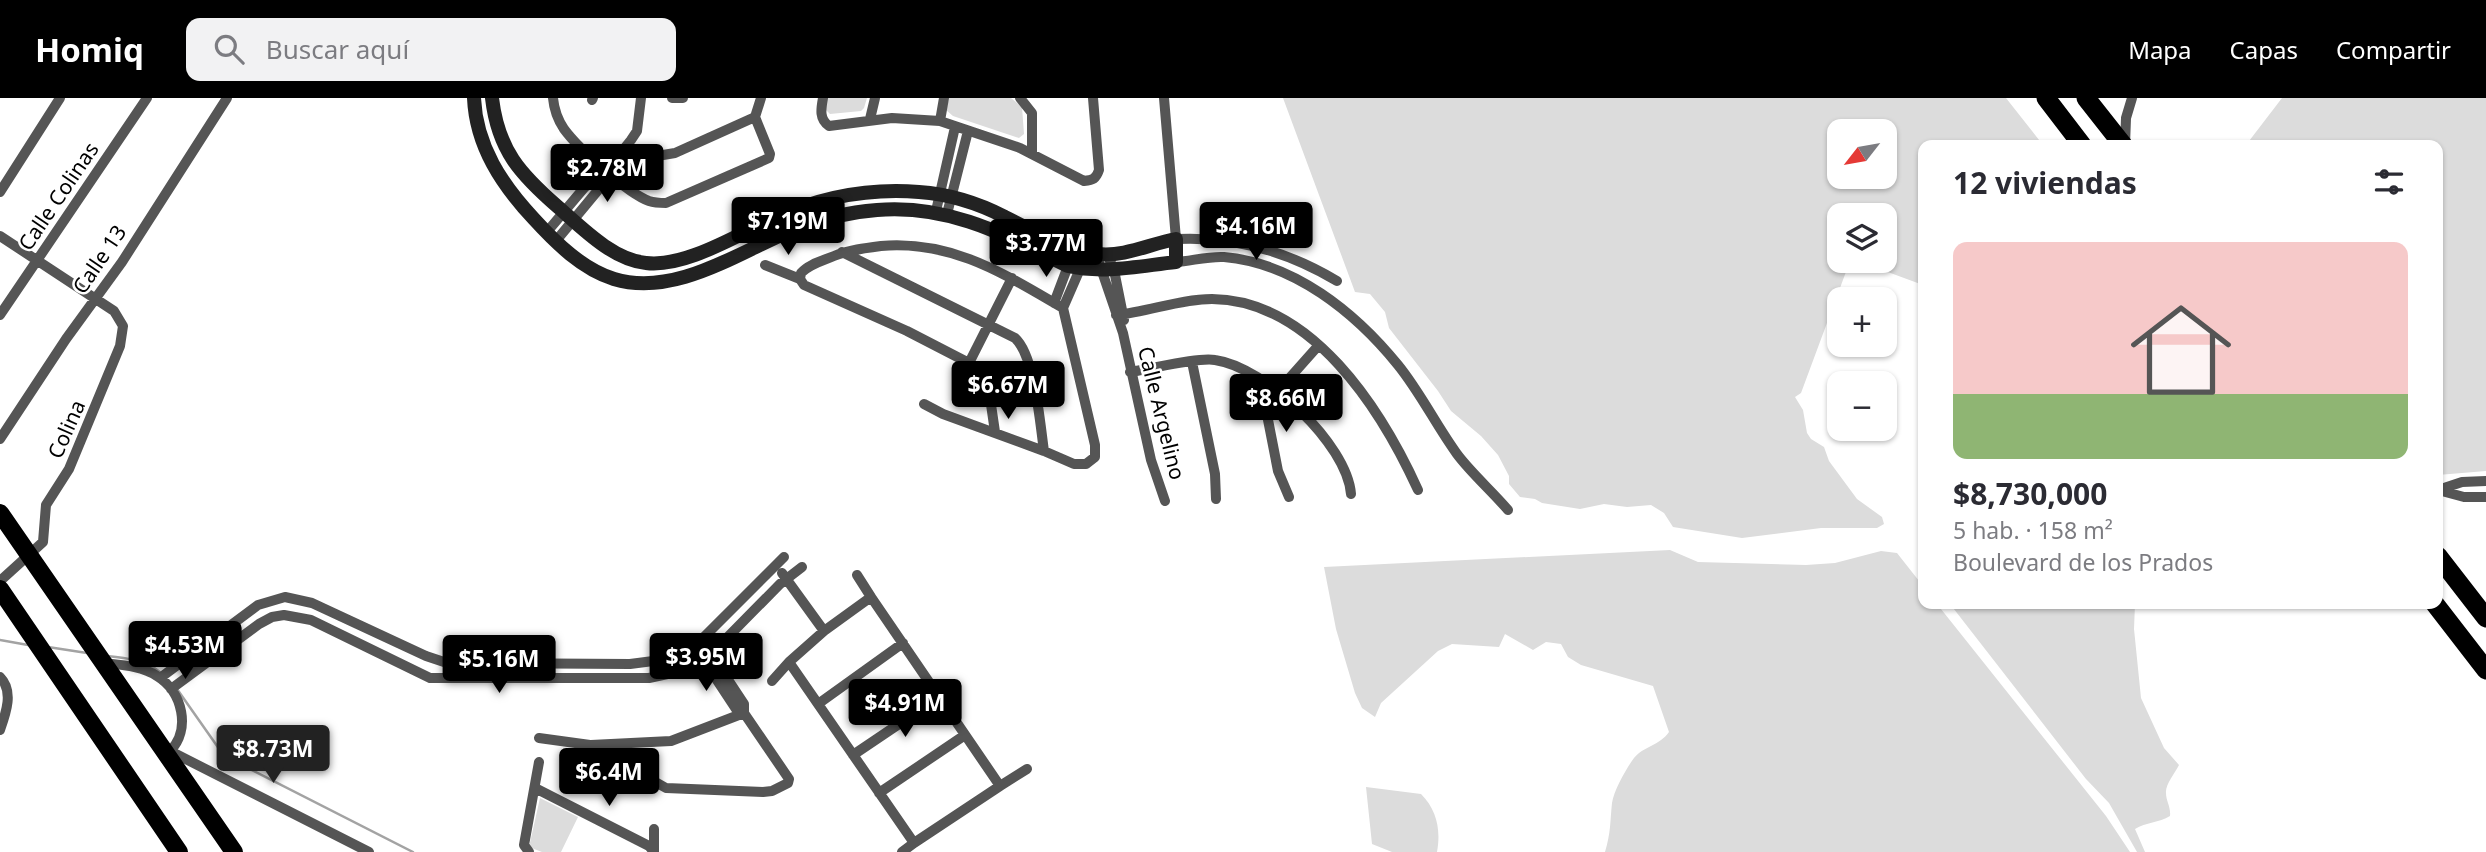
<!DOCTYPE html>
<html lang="es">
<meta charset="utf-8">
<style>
:root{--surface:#fff;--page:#f2f2f3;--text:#2b2b33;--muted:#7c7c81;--accent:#000}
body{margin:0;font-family:"Noto Sans",sans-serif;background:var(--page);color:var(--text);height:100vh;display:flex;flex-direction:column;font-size:26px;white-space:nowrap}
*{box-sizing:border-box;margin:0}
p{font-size:23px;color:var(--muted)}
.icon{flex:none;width:38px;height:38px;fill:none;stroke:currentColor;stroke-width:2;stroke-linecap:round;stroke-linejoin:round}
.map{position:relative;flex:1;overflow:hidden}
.side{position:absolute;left:1918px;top:42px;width:525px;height:469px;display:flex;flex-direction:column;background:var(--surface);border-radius:14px;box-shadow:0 2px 5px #0004}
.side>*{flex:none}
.needle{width:46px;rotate:239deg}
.tools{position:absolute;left:1827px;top:21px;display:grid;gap:14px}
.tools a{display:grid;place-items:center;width:70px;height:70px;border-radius:14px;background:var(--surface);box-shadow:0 2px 5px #0004;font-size:35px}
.price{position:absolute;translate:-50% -60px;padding:0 16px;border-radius:7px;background:var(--accent);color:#fff;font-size:23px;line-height:46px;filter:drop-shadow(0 2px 4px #0008)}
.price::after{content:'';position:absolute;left:50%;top:42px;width:21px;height:16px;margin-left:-10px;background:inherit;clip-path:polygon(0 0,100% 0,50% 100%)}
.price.on{background:#222;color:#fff}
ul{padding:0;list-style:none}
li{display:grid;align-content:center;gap:14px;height:371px;padding:0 35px}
li span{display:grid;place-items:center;height:217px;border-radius:14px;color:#555}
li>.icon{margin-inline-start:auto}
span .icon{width:126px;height:126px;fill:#fffc;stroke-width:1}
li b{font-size:30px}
h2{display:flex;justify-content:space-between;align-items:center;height:84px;padding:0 35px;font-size:30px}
header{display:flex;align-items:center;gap:42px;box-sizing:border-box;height:98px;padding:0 35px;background:var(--accent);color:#fff}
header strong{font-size:33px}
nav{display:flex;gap:38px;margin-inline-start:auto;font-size:24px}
.search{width:490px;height:63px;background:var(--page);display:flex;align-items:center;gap:18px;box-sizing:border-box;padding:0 24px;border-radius:14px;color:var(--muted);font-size:26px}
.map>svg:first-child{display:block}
</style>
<header>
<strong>Homiq</strong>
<div class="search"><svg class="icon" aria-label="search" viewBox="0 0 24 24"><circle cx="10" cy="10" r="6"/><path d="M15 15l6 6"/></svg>Buscar aquí</div>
<nav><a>Mapa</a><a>Capas</a><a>Compartir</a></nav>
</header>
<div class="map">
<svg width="2486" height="754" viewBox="0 0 2486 754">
<rect width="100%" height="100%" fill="#fff"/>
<path fill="#dcdcdc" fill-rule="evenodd" d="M826,0H867L864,10L861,13L830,16L825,11Z
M949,0H1011L1022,9L1024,36L1019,40L953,18L946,12Z
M1283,0H2006L2043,47H1923V187L1858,163H1885V117H1839V163H1850L1801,295L1795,299L1803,312L1807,335L1811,341L1824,349L1829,363L1857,401L1882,419L1884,426L1877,430H1821L1742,440L1673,429L1664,415L1651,407L1627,409L1604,406L1580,411L1542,405L1535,401L1520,399L1509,386V378L1498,357L1481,338L1451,313L1438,293L1389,230L1385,214L1370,196L1355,194ZM1839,33H1885V79H1839Z
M2282,0H2486V373L2438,377V47H2246Z
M1670,452L1698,464L1806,467L1835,465L1881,453L1897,455L1923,488V506H1937L2106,718L2130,754H1605C1611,734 1610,724 1612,705C1614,692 1626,671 1634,660C1644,648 1659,648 1669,634L1653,588L1581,567L1568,559L1561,546L1546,544L1533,552L1505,536L1499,549L1452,546L1438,553L1381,605L1375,619L1362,610L1355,595L1336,531L1324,469Z
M1950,506H2135L2134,531L2141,600L2164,650L2179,667C2175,675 2165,687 2166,695C2166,703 2171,709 2170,718C2159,725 2146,724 2135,731L2145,754H2137L2109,705L2086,681Z
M1366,689L1421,696C1437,712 1441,732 1437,754H1392L1372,746Z
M540,700L578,719L561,754H542L529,749Z"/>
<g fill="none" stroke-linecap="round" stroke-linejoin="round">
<path stroke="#a3a3a3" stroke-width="2.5" d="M0,542L28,547
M48,549L87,555
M107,558C126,560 145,562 160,574
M177,591L222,655L232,662L413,754"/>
<path stroke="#555" stroke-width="10" d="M553,0C554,11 558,22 564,31C578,50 627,95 649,103C655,105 660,105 666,105L769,60L770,56L755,19L761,0
M672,0H683
M823,0C821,11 819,21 829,28L892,20L940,23L1020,50L1084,83C1093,82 1096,81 1099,72L1093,0
M1020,0L1032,15V55
M1164,0L1176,141C1235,138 1287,153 1337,183
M592,2L593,0
M870,21L875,0
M940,23L944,0
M2125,47L2126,20L2132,0
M657,58L675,55L755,19
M0,94L60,0
M936,113L955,29
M947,116L968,33
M546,135L584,90L596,77L607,72L631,42L637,33L641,0
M0,138L114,213L123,228L120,248L69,371L46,407L43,444L0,483
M555,144L604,85L607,72
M842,154L1015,240C1035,258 1040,326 1044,353
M1096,156L1123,235L1151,362L1165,403
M1107,156L1114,172L1124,222
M1176,164C1191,163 1209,158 1224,159C1294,165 1355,214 1398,267C1420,294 1436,327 1457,356C1472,376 1491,392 1508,412
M765,167L800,181L804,187L907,233L969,265L980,272L988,286L995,334
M800,181L801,175C809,166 822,163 834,158C849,152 865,150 881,148C953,142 1004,176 1063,210L1095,347V359L1086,366H1074L1044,353L943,316L924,306
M1054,205L1068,168
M1063,210L1080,171
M0,217L147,0
M1116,217C1149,214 1179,201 1212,201C1312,202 1381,311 1418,392
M1192,264L1215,376L1216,401
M969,265L1012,180
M1130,274C1152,271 1197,259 1215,262C1265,269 1347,346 1351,396
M1260,281L1278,373L1289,399
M1278,293L1318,248
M0,341L66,241L122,164L227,0
M2438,392L2462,384L2486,383
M2438,392L2464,399H2486
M782,475L824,533
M857,477L871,499
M871,499L1000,688L914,745L789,564L824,533Z
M711,556L744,606V615
M104,565C122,567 142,568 157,578C183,594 191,632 170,653
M0,579C14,593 6,615 0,632
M160,580L258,507L285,499L312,505L426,558L447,565L630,566L661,562L692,547L705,538L784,459
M772,583L789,564
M171,591L259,526L272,519L284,517L311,522L430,580H649L672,575L711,556L780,486L802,469
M818,606L903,545
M539,640L590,647L666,690L763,694L772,693L788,685L789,681L744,615L736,611L703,561
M591,647L671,643L744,615
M166,651L369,754
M853,657L939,599
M1000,688L1027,671
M535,690L649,748L654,754
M879,695L965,637
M529,754L524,747L539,664
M654,754V731
M902,754L914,745"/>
<path stroke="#222" stroke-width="14" d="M474,0C476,48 502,87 534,121C556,145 582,171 614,181C674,199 736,156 790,133C817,122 848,114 877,112C950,106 1005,137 1068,168C1104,176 1139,168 1176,164V141C1150,146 1124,159 1098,156C1065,153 1034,133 1005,119C978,105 949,96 919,94C869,90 821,99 775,120C740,135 686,170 646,165C613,162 582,130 558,109C520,76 498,52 492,0"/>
<path stroke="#000" stroke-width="18" d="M0,415L234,754
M0,491L179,754"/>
<path stroke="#000" stroke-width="19" d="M2046,0L2082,47
M2086,0L2123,47
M2438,458L2486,520
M2435,506L2486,572"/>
</g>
<g text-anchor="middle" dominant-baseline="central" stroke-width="5" stroke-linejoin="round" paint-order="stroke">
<g font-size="21" fill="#000" stroke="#fff">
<text transform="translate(58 98) rotate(-56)">Calle Colinas</text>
<text transform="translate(99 161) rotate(-56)">Calle 13</text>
<text transform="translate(1162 315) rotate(76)">Calle Argelino</text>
<text transform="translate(66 331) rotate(-66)">Colina</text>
</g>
</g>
</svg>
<div class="tools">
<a><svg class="needle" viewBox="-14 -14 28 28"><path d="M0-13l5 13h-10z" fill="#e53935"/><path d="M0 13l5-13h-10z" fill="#7c7c81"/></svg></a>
<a><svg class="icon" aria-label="layers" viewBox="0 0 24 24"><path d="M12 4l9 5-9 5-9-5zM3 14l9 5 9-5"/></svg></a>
<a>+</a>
<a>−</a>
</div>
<b class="price" style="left:607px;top:106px">$2.78M</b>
<b class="price" style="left:788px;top:159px">$7.19M</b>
<b class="price" style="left:1256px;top:164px">$4.16M</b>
<b class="price" style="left:1046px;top:181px">$3.77M</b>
<b class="price" style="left:1008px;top:323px">$6.67M</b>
<b class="price" style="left:1286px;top:336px">$8.66M</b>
<b class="price" style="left:185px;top:583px">$4.53M</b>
<b class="price" style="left:706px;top:595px">$3.95M</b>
<b class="price" style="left:499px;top:597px">$5.16M</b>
<b class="price" style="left:905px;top:641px">$4.91M</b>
<b class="price on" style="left:273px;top:687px">$8.73M</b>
<b class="price" style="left:609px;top:710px">$6.4M</b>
<section class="side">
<h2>12 viviendas<svg class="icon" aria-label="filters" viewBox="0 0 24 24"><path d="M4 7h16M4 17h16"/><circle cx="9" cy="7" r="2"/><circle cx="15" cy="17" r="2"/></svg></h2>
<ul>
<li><span style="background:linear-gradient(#f6c9c9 70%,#8fb573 0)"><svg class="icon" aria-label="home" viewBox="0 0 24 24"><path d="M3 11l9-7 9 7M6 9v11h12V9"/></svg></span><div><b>$8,730,000</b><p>5 hab. · 158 m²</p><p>Boulevard de los Prados</p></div></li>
</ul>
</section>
</div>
